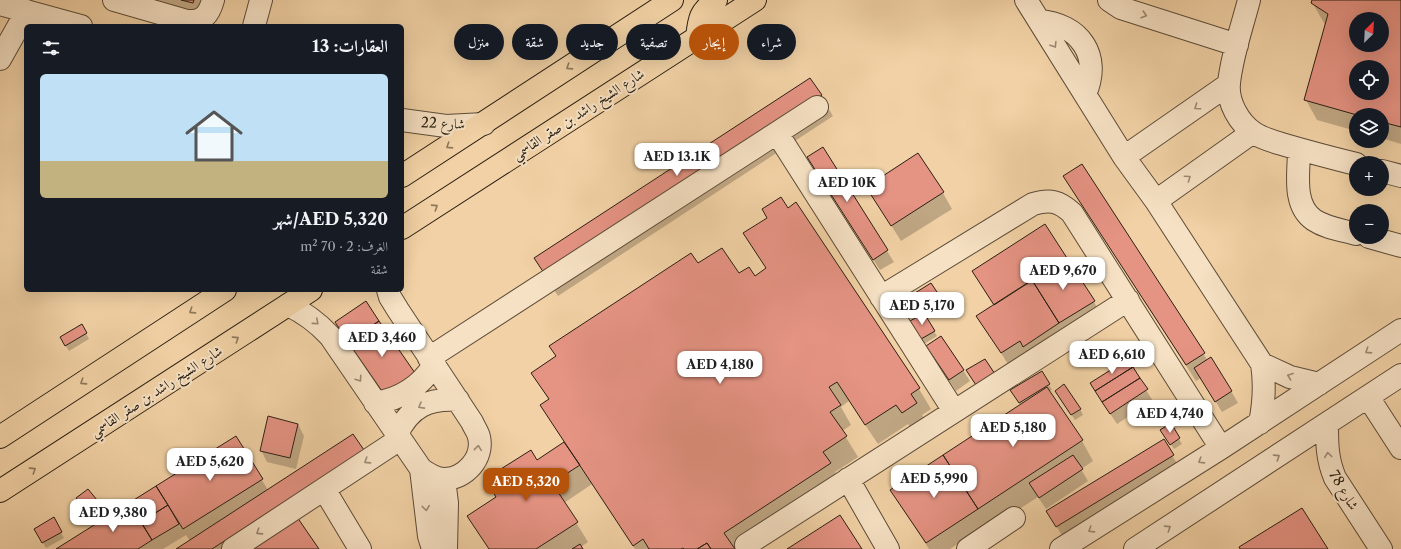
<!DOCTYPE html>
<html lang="ar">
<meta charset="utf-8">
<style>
:root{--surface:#171b24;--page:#242831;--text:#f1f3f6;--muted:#9ea1a6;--accent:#b45309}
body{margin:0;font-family:"Libre Caslon Text",Amiri,serif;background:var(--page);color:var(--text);direction:rtl;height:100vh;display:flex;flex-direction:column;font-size:15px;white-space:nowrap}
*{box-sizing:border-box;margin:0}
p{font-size:13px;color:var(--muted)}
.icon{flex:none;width:22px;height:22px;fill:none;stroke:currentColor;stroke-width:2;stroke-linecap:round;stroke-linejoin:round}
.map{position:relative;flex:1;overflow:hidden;direction:ltr}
.side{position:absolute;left:24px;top:24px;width:380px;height:268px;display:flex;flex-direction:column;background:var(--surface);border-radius:6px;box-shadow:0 4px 16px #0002;direction:rtl}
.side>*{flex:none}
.guide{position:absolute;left:416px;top:24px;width:380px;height:36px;direction:rtl;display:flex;gap:8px}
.needle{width:26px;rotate:24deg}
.buttons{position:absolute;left:1349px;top:12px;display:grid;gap:8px}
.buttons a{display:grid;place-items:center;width:40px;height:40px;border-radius:50%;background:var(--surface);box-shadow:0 4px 16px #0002;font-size:20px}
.price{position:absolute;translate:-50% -34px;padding:0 9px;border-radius:8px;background:#fff;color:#222;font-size:13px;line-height:26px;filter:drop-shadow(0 1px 2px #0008)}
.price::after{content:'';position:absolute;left:50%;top:24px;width:12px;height:9px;margin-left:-6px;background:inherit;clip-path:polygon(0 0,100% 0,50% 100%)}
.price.selected{background:var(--accent);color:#fff}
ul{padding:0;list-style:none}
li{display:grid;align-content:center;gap:8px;height:212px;padding:0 16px}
li span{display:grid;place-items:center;height:124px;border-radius:6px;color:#555}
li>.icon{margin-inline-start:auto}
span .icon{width:72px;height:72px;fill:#fffc;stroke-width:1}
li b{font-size:17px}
h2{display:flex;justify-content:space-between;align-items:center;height:48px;padding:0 16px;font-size:17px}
.tag{padding:0 14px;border-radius:18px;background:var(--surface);box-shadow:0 4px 16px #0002;font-size:14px;line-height:36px}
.tag.selected{background:var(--accent);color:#fff}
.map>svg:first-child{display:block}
</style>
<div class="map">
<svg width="1401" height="549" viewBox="0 0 1401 549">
<rect width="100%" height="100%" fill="#f1d1a5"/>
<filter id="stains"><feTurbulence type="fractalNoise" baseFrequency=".005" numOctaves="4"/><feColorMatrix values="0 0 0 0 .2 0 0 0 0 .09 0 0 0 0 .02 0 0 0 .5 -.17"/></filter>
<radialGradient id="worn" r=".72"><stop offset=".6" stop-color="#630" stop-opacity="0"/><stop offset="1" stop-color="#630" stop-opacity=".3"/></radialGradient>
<path fill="#0003" fill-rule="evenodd" d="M144,0H208L202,19Z
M1313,0H1401V144L1382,138V115H1356V131L1317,120L1306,100L1326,25L1324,23L1312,2ZM1356,19H1382V45H1356ZM1356,67H1382V93H1356Z
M810,79L833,116L558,296L547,278Z
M822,148L894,262L880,270L815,168Z
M1081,165L1208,361L1231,391L1238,403L1222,412L1201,378L1196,381L1074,192Z
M943,193L952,209L901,241L877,203Z
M796,204L919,389L931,409L922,415L928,424L914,433L908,424L878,444L849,401L841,407L851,425L842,431L858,457L835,472L841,483L742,549H635L592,484L564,503L588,542L581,547L582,549H489L469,516L497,498L537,461L565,443L541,405L549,400L533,373L697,264L738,275L755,277L767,269L745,234Z
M974,272L1094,302L1100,313L1011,369L978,316L994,306Z
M931,284L944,304L929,313L920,298Z
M923,314L937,336L924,344L911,321Z
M82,326L89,339L69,351L61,338Z
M927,347L963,370L970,381L956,391Z
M1132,368L1153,401L1117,424L1103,403Z
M1041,372L1052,390L1049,391L1082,441L1093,461L1081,469L1088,481L1046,509L1038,497L990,528L988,524L950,549H929L901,506L1021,406L1012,390Z
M1059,396L1080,409L1083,415L1075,420Z
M298,424L304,436L296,469L267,462L261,450Z
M1170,424L1182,444L1174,449L1162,430Z
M353,435L296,517L318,549H178L190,541L186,535L163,549H57L236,438L268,490Z
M1163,440L1182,472L1066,542L1047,511Z
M96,501L99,506L89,514L81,504Z
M53,519L64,538L46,548L35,529Z"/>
<path fill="#e59383" stroke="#2b2013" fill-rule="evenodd" d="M181,0H194L193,3Z
M1312,0H1401V127L1382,122V115H1357L1304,100L1328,14L1311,3ZM1356,19H1382V45H1356ZM1356,67H1382V93H1356Z
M810,78L822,95L546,276L534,258Z
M823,147L888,250L873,260L807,157Z
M918,153L944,192L891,226L866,187Z
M1082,164L1205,353L1186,365L1063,176Z
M781,197L788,208L796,202L920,388L911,394L917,403L902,413L896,405L865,425L837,382L829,387L841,405L830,412L847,436L823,452L831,463L724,533L735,549H711L707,543L697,549H684L683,548L681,549H649L643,539L633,546L540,405L549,399L531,373L556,356L549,346L691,253L698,263L722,248L739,273L749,267L755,276L766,268L743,233L767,218L762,209Z
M1045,224L1067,258L994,305L972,271Z
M1067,258L1095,301L1059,323L1032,280Z
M1032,280L1059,323L1023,347L1020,341L1001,353L976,316Z
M931,283L941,298L925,308L915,293Z
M366,301L379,321L348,342L335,322Z
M924,313L935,331L921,339L910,321Z
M379,321L415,373L384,394L348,342Z
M82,324L87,333L65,346L60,337Z
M941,336L964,370L949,380L926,346Z
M1211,357L1232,391L1215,402L1194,368Z
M985,359L995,374L976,385L966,370Z
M1128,359L1133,367L1095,391L1090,383Z
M1133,367L1140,378L1102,402L1095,391Z
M1042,371L1050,384L1019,403L1010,390Z
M1140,378L1148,389L1110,414L1102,402Z
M1064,384L1081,409L1071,415L1055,391Z
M1047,387L1083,440L978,509L943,455Z
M268,416L298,424L290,458L260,451Z
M1171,423L1180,438L1170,445L1160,430Z
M353,434L364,450L212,549H176Z
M236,436L263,479L183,529L156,486Z
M1164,439L1174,455L1056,527L1046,511Z
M564,442L580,465L552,483L578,522L536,549H489L467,516L496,497L485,479L531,450L537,460Z
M943,455L978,509L926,543L890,490Z
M1073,455L1083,469L1039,498L1029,483Z
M156,486L168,505L141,522L129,503Z
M88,489L97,500L85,509L76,498Z
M129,503L152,540L138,549H56Z
M168,505L179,524L152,540L141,522Z
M1302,508L1328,549H1240L1239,547Z
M840,515L862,549H787Z
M54,517L62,532L42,543L34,529Z
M297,517L319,549H252Z
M707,543L711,549H697Z
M580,544L583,549H572Z"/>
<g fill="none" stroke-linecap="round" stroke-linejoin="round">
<g stroke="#5c4c38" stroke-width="24">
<path id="minor" d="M114,0L187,21C203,22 209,15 213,0
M1026,0L1124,157L1156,201L1262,364C1265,383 1264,403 1260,423
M1109,0L1121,8L1237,45
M1249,0C1242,27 1232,55 1229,83C1227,102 1239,123 1254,133C1263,139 1275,142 1285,145C1309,152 1332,158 1356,164
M0,4L81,26
M1039,21C1080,24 1102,56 1085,94
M254,26L261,0
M0,59L27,11
M402,120L446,126L484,124
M777,133L954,411
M1299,150C1299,172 1292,205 1314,220C1326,228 1342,230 1356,234
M1124,157L1229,84
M1382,171L1401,176
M1156,201L1253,132
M1369,237L1401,246
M881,297L1033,204C1050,199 1059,201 1072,213L1221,448
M288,305C305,313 317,322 330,336L421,469C428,474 435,479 444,479C465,479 484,458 479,437C478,432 474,427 472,422L398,310L390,297L388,290
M429,358L817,107
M1262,364L1290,377L1319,384
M1368,397L1401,448
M375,403C401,399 420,387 434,365
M1327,424C1327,444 1327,459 1335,478L1381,549
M397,434C410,407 428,398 458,400
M421,469L429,536L433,549
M444,479L447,503L446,549
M848,479L888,549
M324,489L360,549
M746,545L1128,300
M233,549L400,439
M968,549L1014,518
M1061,549L1221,448L1401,330
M1135,549L1401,375"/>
</g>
<g stroke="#2b2013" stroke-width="24">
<path id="major" d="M697,38C699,18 700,12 716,0
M402,176L672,0
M402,228L755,0
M0,437L225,290
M0,491L311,290"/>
</g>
<use href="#minor" stroke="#f6e1c4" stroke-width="22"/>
<use href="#major" stroke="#f1d1a5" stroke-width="22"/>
</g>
<defs><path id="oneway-chevron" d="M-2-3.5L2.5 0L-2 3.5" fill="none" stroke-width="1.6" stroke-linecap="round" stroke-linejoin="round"/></defs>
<g stroke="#9b8a74">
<use href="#oneway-chevron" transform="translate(1144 15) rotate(18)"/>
<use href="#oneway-chevron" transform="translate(1054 45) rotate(58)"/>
<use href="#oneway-chevron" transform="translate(1197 107) rotate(145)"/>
<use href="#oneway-chevron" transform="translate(1188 178) rotate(-35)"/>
<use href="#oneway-chevron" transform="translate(316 322) rotate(41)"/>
<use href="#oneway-chevron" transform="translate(1368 351) rotate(147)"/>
<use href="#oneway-chevron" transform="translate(1290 376) rotate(-160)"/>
<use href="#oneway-chevron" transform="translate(359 379) rotate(56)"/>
<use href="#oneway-chevron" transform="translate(421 406) rotate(151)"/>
<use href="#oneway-chevron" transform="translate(478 448) rotate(-84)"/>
<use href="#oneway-chevron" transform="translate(1328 455) rotate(-98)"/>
<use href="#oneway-chevron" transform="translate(1277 457) rotate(-33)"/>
<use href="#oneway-chevron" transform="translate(367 461) rotate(147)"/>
<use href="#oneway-chevron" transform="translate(1201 461) rotate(148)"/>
<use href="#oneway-chevron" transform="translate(426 508) rotate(83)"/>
<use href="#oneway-chevron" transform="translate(1168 528) rotate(-33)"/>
<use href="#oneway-chevron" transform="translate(1091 530) rotate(148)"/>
<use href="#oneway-chevron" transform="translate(259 532) rotate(147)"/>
</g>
<g stroke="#8e785c">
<use href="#oneway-chevron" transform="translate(569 67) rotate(147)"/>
<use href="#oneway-chevron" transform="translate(449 146) rotate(147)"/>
<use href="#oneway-chevron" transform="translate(435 207) rotate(-33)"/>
<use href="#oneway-chevron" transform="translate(192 311) rotate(147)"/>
<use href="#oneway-chevron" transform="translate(236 339) rotate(-33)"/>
<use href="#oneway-chevron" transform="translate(83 382) rotate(147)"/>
<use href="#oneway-chevron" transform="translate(33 470) rotate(-33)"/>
</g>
<g text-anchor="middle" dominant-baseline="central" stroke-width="4" stroke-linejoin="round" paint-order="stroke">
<g font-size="14" fill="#2b2013" stroke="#f6e1c4">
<text transform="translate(578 114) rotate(-33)">شارع الشيخ راشد بن صقر القاسمي</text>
<text transform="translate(443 123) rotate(2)">شارع 22</text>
<text transform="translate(156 391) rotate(-33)">شارع الشيخ راشد بن صقر القاسمي</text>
<text transform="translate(1344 490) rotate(59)">شارع 78</text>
</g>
</g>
<rect width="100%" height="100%" filter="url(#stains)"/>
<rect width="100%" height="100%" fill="url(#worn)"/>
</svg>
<div class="buttons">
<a><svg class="needle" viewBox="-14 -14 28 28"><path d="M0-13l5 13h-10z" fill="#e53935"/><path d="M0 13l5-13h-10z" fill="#9ea1a6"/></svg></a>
<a><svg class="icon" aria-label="locate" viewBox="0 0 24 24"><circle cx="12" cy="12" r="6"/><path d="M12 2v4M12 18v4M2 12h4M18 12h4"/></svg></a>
<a><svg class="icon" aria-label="layers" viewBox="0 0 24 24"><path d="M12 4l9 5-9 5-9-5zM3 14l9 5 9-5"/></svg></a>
<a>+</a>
<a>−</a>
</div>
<b class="price" style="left:677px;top:177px">AED 13.1K</b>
<b class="price" style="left:847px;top:203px">AED 10K</b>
<b class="price" style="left:1063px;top:291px">AED 9,670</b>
<b class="price" style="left:922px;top:326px">AED 5,170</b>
<b class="price" style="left:382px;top:358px">AED 3,460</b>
<b class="price" style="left:1112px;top:375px">AED 6,610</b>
<b class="price" style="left:720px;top:385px">AED 4,180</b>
<b class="price" style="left:1170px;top:434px">AED 4,740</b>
<b class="price" style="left:1013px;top:448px">AED 5,180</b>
<b class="price" style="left:210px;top:482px">AED 5,620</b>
<b class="price" style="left:934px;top:499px">AED 5,990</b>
<b class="price selected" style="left:526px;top:502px">AED 5,320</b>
<b class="price" style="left:113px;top:533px">AED 9,380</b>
<div class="guide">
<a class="tag">شراء</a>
<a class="tag selected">إيجار</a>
<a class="tag">تصفية</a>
<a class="tag">جديد</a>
<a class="tag">شقة</a>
<a class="tag">منزل</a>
</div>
<section class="side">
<h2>العقارات: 13<svg class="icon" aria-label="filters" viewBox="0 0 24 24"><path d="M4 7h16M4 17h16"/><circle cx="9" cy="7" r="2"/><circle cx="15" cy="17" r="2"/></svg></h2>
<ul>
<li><span style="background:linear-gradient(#bfe0f5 70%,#c2b280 0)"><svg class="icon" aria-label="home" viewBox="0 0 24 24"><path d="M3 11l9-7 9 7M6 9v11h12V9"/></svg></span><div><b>AED 5,320/شهر</b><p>الغرف: 2 · 70 m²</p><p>شقة</p></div></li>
</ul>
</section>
</div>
